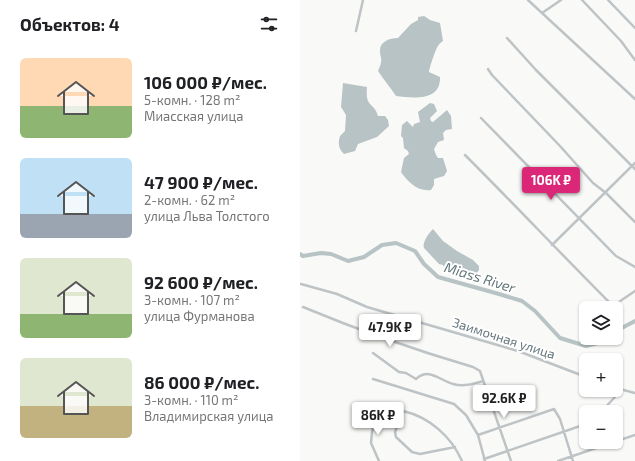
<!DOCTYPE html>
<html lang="ru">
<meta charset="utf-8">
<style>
:root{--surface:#fff;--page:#f6f6f6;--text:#202124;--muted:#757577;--accent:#db2777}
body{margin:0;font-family:"Exo 2",sans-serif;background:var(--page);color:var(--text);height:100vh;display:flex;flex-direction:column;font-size:15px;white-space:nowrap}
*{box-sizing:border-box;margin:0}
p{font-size:13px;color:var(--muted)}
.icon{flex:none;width:22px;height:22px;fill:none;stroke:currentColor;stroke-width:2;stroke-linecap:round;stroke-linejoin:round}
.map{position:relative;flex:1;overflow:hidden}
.side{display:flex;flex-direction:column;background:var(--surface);width:300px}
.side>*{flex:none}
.tools{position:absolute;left:279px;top:301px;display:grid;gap:8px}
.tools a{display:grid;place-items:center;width:44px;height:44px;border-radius:6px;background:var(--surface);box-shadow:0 1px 3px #0004;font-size:20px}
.price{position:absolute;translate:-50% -34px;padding:0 9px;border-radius:4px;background:#fff;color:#222;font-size:13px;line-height:26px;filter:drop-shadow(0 1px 2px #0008)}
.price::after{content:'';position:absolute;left:50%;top:24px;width:12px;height:9px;margin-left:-6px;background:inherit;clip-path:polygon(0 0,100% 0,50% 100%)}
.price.on{background:var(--accent);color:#fff}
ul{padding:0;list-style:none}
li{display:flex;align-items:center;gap:12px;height:100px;padding:0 20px}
li span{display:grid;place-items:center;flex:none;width:112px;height:80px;border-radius:6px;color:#555}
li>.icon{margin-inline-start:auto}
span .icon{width:48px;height:48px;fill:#fffc;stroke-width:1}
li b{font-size:17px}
h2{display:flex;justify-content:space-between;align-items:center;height:48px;padding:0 20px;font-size:17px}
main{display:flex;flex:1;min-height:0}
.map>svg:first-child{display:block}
</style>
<main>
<section class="side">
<h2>Объектов: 4<svg class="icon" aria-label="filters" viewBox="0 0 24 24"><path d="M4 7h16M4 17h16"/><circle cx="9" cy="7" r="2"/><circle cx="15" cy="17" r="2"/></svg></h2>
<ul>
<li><span style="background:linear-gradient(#ffd9b3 60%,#8fb573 0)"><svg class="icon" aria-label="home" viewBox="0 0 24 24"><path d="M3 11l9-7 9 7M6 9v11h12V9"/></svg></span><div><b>106 000 ₽/мес.</b><p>5-комн. · 128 m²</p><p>Миасская улица</p></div></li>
<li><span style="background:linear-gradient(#bfe0f5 70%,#9aa5b1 0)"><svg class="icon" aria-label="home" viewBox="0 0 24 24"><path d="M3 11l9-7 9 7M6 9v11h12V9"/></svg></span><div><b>47 900 ₽/мес.</b><p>2-комн. · 62 m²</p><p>улица Льва Толстого</p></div></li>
<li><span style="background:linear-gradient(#dfe7d0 70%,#8fb573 0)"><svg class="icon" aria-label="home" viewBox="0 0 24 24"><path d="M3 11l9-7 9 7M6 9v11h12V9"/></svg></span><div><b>92 600 ₽/мес.</b><p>3-комн. · 107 m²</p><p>улица Фурманова</p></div></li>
<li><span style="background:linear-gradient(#dfe7d0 60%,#c2b280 0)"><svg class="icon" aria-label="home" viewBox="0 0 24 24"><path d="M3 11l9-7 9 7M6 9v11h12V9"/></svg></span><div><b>86 000 ₽/мес.</b><p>3-комн. · 110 m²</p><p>Владимирская улица</p></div></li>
</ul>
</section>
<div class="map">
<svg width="335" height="461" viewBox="0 0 335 461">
<rect width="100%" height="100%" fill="#f9f9f7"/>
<path fill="#b7c3c5" d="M124,16L130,20L140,23L143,41C141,42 139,44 138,46C136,48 129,69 129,72L140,77C141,102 112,98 96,96C90,87 84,80 78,71C79,68 81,65 81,62C82,59 80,55 80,52C79,42 89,38 98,38L111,24L118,20V17Z
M43,83L67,87C65,109 74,101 78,116H85L88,120L89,126L77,137L58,144L55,151L44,154C38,148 38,143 40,136L45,131L46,115L41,107Z
M130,103L134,104L137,111L130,118L131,121L133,122L147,110L151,116L152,129L146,130L143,133L144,140L138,142L134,149L136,155L138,158H143L147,171L144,176L134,179V185L131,190C118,192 108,182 101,172L104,158L109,154L108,151L104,148L103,138L101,136L102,125L107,121L113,127L114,124L120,122L118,112Z
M133,229L143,241L157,251L173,260L179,266V270L172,279C162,277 155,271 145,269L143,265L139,264L124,248C122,242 129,233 133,229Z"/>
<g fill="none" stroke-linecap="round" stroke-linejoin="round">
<path stroke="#b7c3c5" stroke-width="4" d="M0,254L3,256L21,253L31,254L48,261L64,257L82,245L96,243L115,251L124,264L138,277L199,294L222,301L235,311L260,338L286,346L298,343L306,338
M316,331L335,321"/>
<path stroke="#bec3c6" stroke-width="2.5" d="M228,0L335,99
M282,0L321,41L335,60
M308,0L335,28
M242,13L261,0
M56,31L63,0
M207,38L236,70L335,169
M188,69L192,75L260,146L293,183L306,193L335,222
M181,118L316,256L335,267
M165,155C215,205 263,256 313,306L335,291
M252,245L335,163
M1,284L37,294L67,307L218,351L286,377
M3,307C58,330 115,350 173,367L180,371L211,461
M73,353L99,372L106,373L116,379C129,367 139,380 153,384C164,387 173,384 183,381
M73,379L154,404L166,415L178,435L185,461
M316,388L335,393
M301,412L314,398L320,389
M178,435L254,409L260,419L273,461
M155,447L120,454L112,452L96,437L95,432L103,411C129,417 151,436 162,461
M184,459L286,424
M79,461L71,443L72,432L75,421L80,411
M258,461L335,435"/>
</g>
<g text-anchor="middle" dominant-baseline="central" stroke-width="4" stroke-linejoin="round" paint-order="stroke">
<g font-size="13" fill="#66777e" stroke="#fff">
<text transform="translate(204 338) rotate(18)">Заимочная улица</text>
</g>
<g font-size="14" font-style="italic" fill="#627678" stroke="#fff">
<text transform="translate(180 277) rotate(17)">Miass River</text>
</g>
</g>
</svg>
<div class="tools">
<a><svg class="icon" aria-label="layers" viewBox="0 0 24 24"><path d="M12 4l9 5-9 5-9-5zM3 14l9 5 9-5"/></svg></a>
<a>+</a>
<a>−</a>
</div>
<b class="price on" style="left:251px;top:201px">106K ₽</b>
<b class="price" style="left:90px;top:348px">47.9K ₽</b>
<b class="price" style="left:204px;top:419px">92.6K ₽</b>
<b class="price" style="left:78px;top:436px">86K ₽</b>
</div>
</main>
